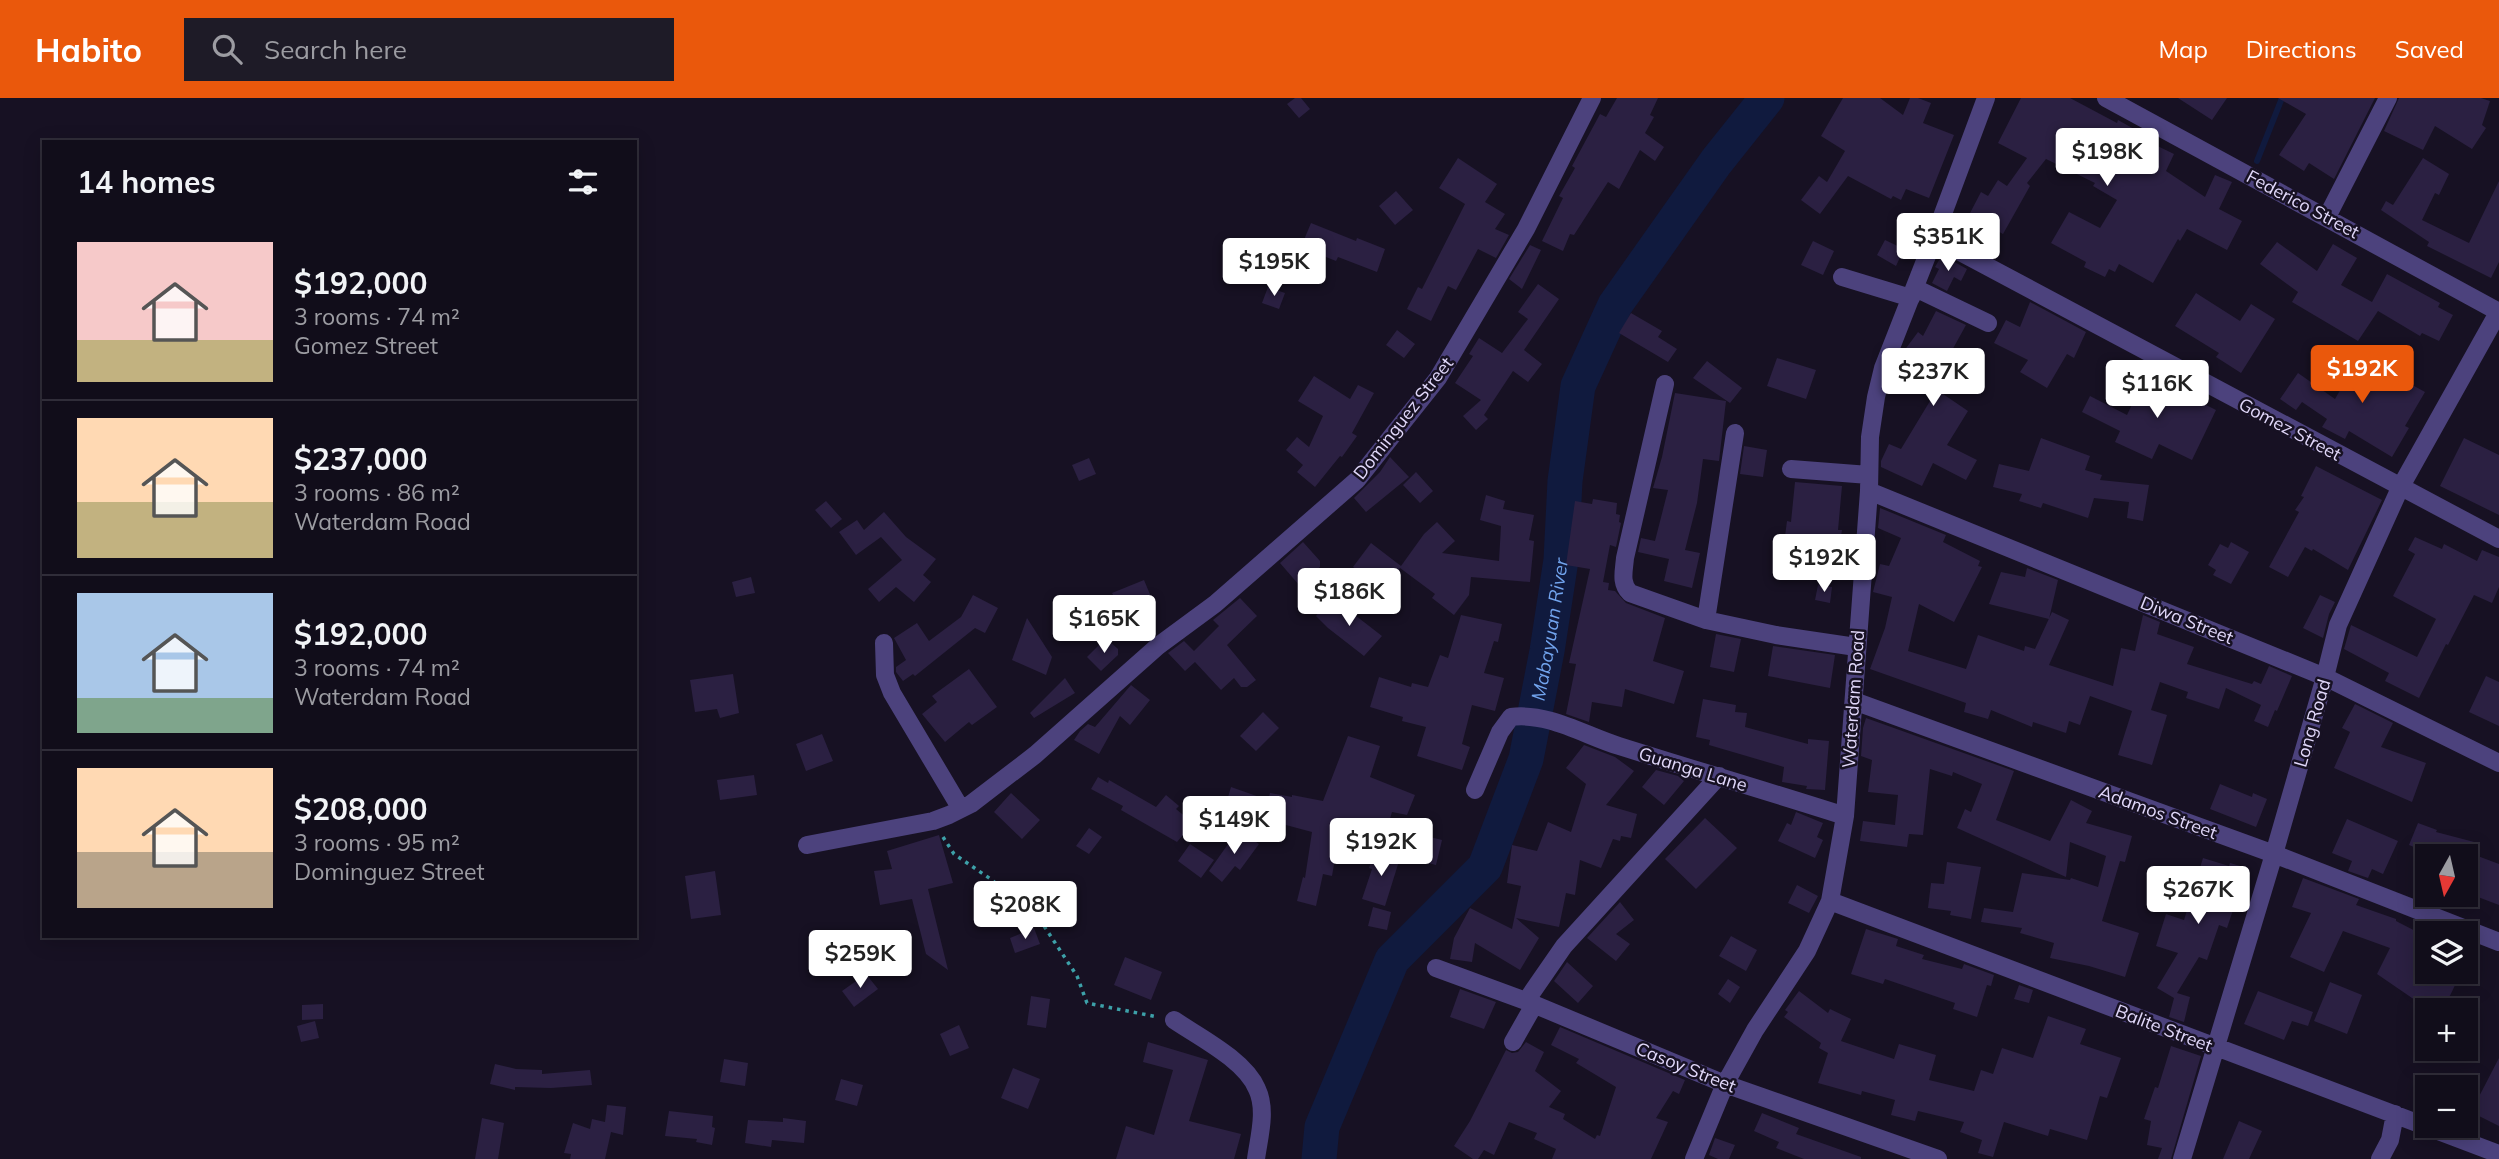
<!DOCTYPE html>
<meta charset="utf-8">
<style>
:root{--surface:#110d1a;--page:#1e1b27;--text:#f1f3f6;--muted:#9c9ca2;--line:#302d39;--accent:#ea580c}
body{margin:0;font-family:Mulish,sans-serif;background:var(--page);color:var(--text);height:100vh;display:flex;flex-direction:column;font-size:26px;white-space:nowrap}
*{box-sizing:border-box;margin:0}
p{font-size:23px;color:var(--muted)}
.icon{flex:none;width:38px;height:38px;fill:none;stroke:currentColor;stroke-width:2;stroke-linecap:round;stroke-linejoin:round}
.map{position:relative;flex:1;overflow:hidden}
.drawer{position:absolute;left:42px;top:42px;width:595px;height:798px;display:flex;flex-direction:column;background:var(--surface);border-radius:0px;box-shadow:0 4px 18px #0003,0 0 0 2px var(--line)}
.drawer>*{flex:none}
.needle{width:46px;rotate:188deg}
.tools{position:absolute;left:2415px;top:746px;display:grid;gap:14px}
.tools a{display:grid;place-items:center;width:63px;height:63px;border-radius:0px;background:var(--surface);box-shadow:0 4px 18px #0003,0 0 0 2px var(--line);font-size:35px}
.price{position:absolute;translate:-50% -60px;padding:0 16px;border-radius:7px;background:#fff;color:#222;font-size:23px;line-height:46px;filter:drop-shadow(0 2px 4px #0008)}
.price::after{content:'';position:absolute;left:50%;top:42px;width:21px;height:16px;margin-left:-10px;background:inherit;clip-path:polygon(0 0,100% 0,50% 100%)}
.price.on{background:var(--accent);color:#fff}
ul{padding:0;list-style:none}
li{display:flex;align-items:center;gap:21px;height:175px;padding:0 35px}
li+li{border-top:2px solid var(--line)}
li span{display:grid;place-items:center;flex:none;width:196px;height:140px;border-radius:0px;color:#555}
li>.icon{margin-inline-start:auto}
span .icon{width:84px;height:84px;fill:#fffc;stroke-width:1}
li b{font-size:30px}
h2{display:flex;justify-content:space-between;align-items:center;height:84px;padding:0 35px;font-size:30px}
header{display:flex;align-items:center;gap:42px;box-sizing:border-box;height:98px;padding:0 35px;background:var(--accent);color:#fff}
header strong{font-size:33px}
nav{display:flex;gap:38px;margin-inline-start:auto;font-size:24px}
.search{width:490px;height:63px;background:var(--page);display:flex;align-items:center;gap:18px;box-sizing:border-box;padding:0 24px;border-radius:0px;color:var(--muted);font-size:26px}
.map>svg:first-child{display:block}
</style>
<header>
<strong>Habito</strong>
<div class="search"><svg class="icon" aria-label="search" viewBox="0 0 24 24"><circle cx="10" cy="10" r="6"/><path d="M15 15l6 6"/></svg>Search here</div>
<nav><a>Map</a><a>Directions</a><a>Saved</a></nav>
</header>
<div class="map">
<svg width="2499" height="1061" viewBox="0 0 2499 1061">
<rect width="100%" height="100%" fill="#171123"/>
<g fill="none" stroke-linecap="round" stroke-linejoin="round">
<path stroke="#101a3e" stroke-width="6" d="M2257,63L2282,0"/>
<path stroke="#101a3e" stroke-width="35" id="s1" d="M1319,1061L1322,1029L1392,862L1485,769L1526,661L1547,553L1561,462L1565,383L1578,288L1615,207L1716,64L1767,0"/>
</g>
<path fill="#2b2042" d="M1295,0H1301L1310,11L1299,20L1287,6Z
M1617,0H1658L1650,17L1654,19L1645,35L1664,49L1655,63L1640,52L1619,91L1608,84L1574,137L1570,136L1563,153L1542,143L1563,100L1559,98L1575,70L1572,68L1600,16L1606,19Z
M1843,0H1880L1903,17L1910,0H1918L1931,5L1923,25L1954,37L1929,100L1906,91L1901,102L1893,98L1891,101L1848,78L1820,116L1801,102L1819,78L1827,84L1845,53L1821,38Z
M2021,0H2070L2117,25L2118,22L2143,36L2141,40L2174,56L2166,73L2205,99L2215,77L2232,84L2219,111L2242,123L2227,152L2187,131L2180,143L2178,141L2153,185L2119,166L2115,174L2109,171L2105,179L2084,169L2086,164L2051,145L2069,114L2100,130L2117,102L2093,88L2095,85L2046,61L2027,85L2030,88L2003,136L1969,117L1981,94L1988,98L1998,82L2007,88L2027,60L1998,45Z
M2178,0H2227L2212,22Z
M2278,0H2375L2334,81L2309,65L2304,73L2279,57L2306,16Z
M2399,0H2481L2490,3L2482,27L2486,30L2472,51L2435,28L2423,52L2384,33Z
M1458,60L1497,86L1485,104L1505,116L1495,131L1509,137L1496,160L1478,151L1456,192L1448,188L1431,223L1407,211L1418,189L1422,191L1465,106L1439,90Z
M2423,60L2449,76L2439,97L2435,95L2422,122L2469,145L2499,83V164L2491,180L2427,148L2429,144L2381,112L2386,103L2393,107Z
M1396,93L1413,112L1395,127L1379,108Z
M1311,125L1356,143L1357,140L1385,151L1377,174L1338,159L1336,163L1301,149Z
M1885,142L1904,151L1896,168L1877,157Z
M1813,143L1834,153L1823,177L1801,167Z
M2277,144L2317,173L2333,146L2357,160L2341,187L2372,204L2387,176L2440,205L2438,209L2453,217L2439,243L2422,235L2420,238L2378,213L2358,243L2292,204L2298,194L2260,166Z
M1530,147L1541,152L1522,191L1509,181Z
M1942,157L1967,171L1961,183L1954,179L1947,193L1932,185L1939,171L1935,169Z
M1538,186L1559,201L1524,252L1542,266L1528,284L1513,273L1484,317L1488,321L1476,332L1463,318L1481,302L1455,285L1473,258L1469,256L1479,240L1502,255L1528,221L1518,214Z
M1268,189L1285,195L1279,211L1262,205Z
M2196,195L2240,223L2251,206L2275,221L2241,275L2216,259L2219,255L2175,228Z
M2030,204L2086,234L2074,260L2067,256L2047,290L2020,274L2028,262L1994,245L2006,222L2020,229Z
M1936,213L1966,227L1950,256L1956,259L1948,273L1955,277L1943,296L1968,313L1947,347L1977,362L1966,382L1933,365L1922,388L1881,369V363L1889,346L1901,351L1933,298L1923,292L1929,284L1920,279L1923,273L1901,257L1918,234L1923,238Z
M1631,215L1662,233L1658,239L1677,251L1668,264L1619,235Z
M1397,232L1415,246L1404,260L1386,247Z
M2360,258L2425,294L2405,328L2409,330L2392,359L2349,333L2345,341L2322,329L2327,321L2302,304L2296,312L2280,301L2298,275L2335,301Z
M1777,260L1816,272L1806,301L1767,288Z
M1707,263L1742,290L1730,305L1693,280Z
M2146,277L2216,312L2192,362L2159,346L2152,361L2115,344L2120,333L2082,314L2090,298L2127,317Z
M1314,278L1350,301L1358,287L1374,295L1352,335L1357,338L1342,359L1340,358L1315,389L1297,374L1303,367L1286,352L1297,339L1309,349L1323,318L1298,303Z
M1675,295L1726,303L1719,363L1703,361L1697,405L1685,452L1700,455L1692,490L1664,483L1669,461L1638,454L1641,440L1655,443L1668,392L1653,390L1662,359Z
M2041,340L2090,358L2085,372L2102,377L2100,382L2149,387L2143,423L2127,420L2129,404L2094,400L2088,420L2043,405L2041,410L2019,403L2022,396L1993,389L1999,366L2029,373Z
M2464,340L2499,357V417L2440,388Z
M1744,348L1767,352L1763,379L1740,376Z
M1390,359L1409,379L1366,414L1354,400L1380,374Z
M1089,360L1096,376L1079,383L1072,367Z
M2316,368L2382,402L2348,472L2313,451L2312,453L2305,449L2288,479L2269,469L2299,414L2295,412L2304,399L2301,398Z
M1416,374L1433,393L1420,405L1403,387Z
M1795,384L1842,388L1838,432H1842L1838,455L1784,446L1787,423L1791,424Z
M1486,397L1505,403L1503,411L1534,417L1529,442L1534,443L1530,484L1471,479L1469,497L1454,517L1432,500L1435,496L1400,470L1375,501L1357,487L1365,478L1353,469L1371,445L1401,468L1424,436L1437,424L1455,443L1442,455L1499,463L1501,428L1480,422Z
M1593,401L1617,405L1616,416L1620,417L1619,424L1621,425L1616,449L1610,447L1603,484L1609,485L1608,492L1615,493L1626,505L1665,520L1653,563L1684,573L1674,606L1625,591L1622,609L1592,604L1589,624L1566,616L1576,566L1569,565L1590,471L1566,467L1575,403L1592,406Z
M826,403L842,421L831,430L815,412Z
M1880,410L1946,437L1943,444L1980,463L1978,468L1982,469L1954,524L1919,506L1908,553L1966,571L1978,537L2024,553L2025,548L2035,551L2052,514L2069,522L2049,567L2113,588L2121,550L2135,553L2143,517L2160,524L2157,536L2194,549L2187,566L2252,586L2254,583L2261,586L2269,568L2292,578L2277,613L2275,612L2268,629L2254,623L2261,607L2226,590L2219,611L2186,600L2188,594L2160,584L2151,612L2167,617L2152,667L2118,657L2132,613L2090,598L2080,627L2069,623L2066,635L2033,624L2032,629L1991,612L1988,621L1964,614L1966,605L1870,571L1885,530L1892,499L1873,494L1880,466L1889,468L1901,440L1878,430Z
M884,414L906,439L936,461L923,477L931,484L914,504L896,489L879,504L868,491L902,462L881,439L856,457L839,434L857,422L864,432Z
M2415,439L2442,451L2444,446L2477,463L2482,452L2499,459V489L2492,505L2474,497L2448,547L2446,546L2419,600L2385,583L2389,575L2344,551L2351,527L2417,559L2436,521L2393,498L2415,456L2408,452Z
M1303,444L1320,463V469L1299,487L1280,465Z
M2231,444L2249,454L2231,486L2213,477L2216,472L2208,467L2220,446L2228,450Z
M2027,470L2058,482L2049,521L1989,506L2001,474L2025,479Z
M751,479L755,495L736,499L732,484Z
M1144,482L1154,506L1123,516L1112,495Z
M1818,487L1832,489L1830,505L1815,502Z
M973,497L998,510L985,535L975,530L915,578L913,576L903,583L896,574V569L906,562L894,540L917,525L929,543L961,519Z
M2320,497L2335,504L2329,516L2323,540L2303,530Z
M1240,500L1257,518L1227,547L1256,582L1247,589H1241L1234,580L1221,592L1195,564L1185,573L1168,555L1184,543L1194,553L1219,528L1213,522Z
M1328,502L1349,518L1351,514L1382,538L1364,558L1328,530L1316,518Z
M1461,517L1502,526L1498,544L1494,543L1484,575L1504,580L1495,613L1472,607L1462,646L1470,649L1462,672L1417,658L1426,629L1402,623L1403,619L1370,609L1379,579L1411,589L1412,585L1428,589L1440,557L1448,560Z
M1027,520L1052,559L1046,577L1012,562Z
M1716,536L1741,541L1734,574L1710,569Z
M1106,540L1118,551V557L1101,573L1087,559Z
M1773,548L1835,557L1830,590L1768,578Z
M969,571L997,609L972,627L969,624L945,644L922,616L937,604L932,598Z
M733,576L739,615L720,620L717,611L695,614L690,582Z
M2486,578L2499,584V628L2469,614Z
M1065,580L1075,595L1034,620L1030,615Z
M1131,587L1150,602L1130,627L1120,618L1099,656L1074,642L1080,633L1088,626L1095,629Z
M1703,601L1736,607L1735,614L1747,615L1745,629L1808,646V641L1829,643L1825,692L1806,691L1807,688L1782,684L1784,669L1709,647L1710,642L1696,639Z
M2355,606L2393,625L2381,649L2426,665L2412,704L2334,670L2350,634L2342,630Z
M1263,614L1279,630L1256,653L1240,638Z
M1866,620L2014,673L1996,722L2050,743L2071,702L2092,713L2086,725L2132,738L2125,764L2120,763L2102,823L2139,835L2125,879L2089,868L2050,860L2054,845L2020,835L2022,830L1981,824L1984,810L2013,814L2022,775L2070,782L2071,780L2098,789L2106,758L2070,744L2066,779L1957,730L1965,711L1971,714L1982,686L1953,674L1952,678L1930,671L1923,737L1909,736L1907,749L1860,743L1863,723L1895,727L1898,697L1868,694L1872,662L1861,658L1863,630Z
M822,636L833,663L806,673L796,646Z
M1348,638L1380,648L1370,679L1415,697L1407,717L1392,714L1381,750L1339,737L1332,778L1323,776L1316,808L1297,803L1303,779L1305,780L1312,734L1249,717L1251,715L1226,706L1231,689L1268,702L1270,695L1292,699V697L1323,703Z
M1584,647L1615,659L1634,673L1606,707L1637,716L1631,740L1621,738L1620,743L1613,741L1601,770L1580,762L1575,797L1566,795L1559,829L1516,820L1539,840L1520,872L1475,845L1472,864L1450,861L1454,840L1470,810L1512,831L1521,788L1507,785L1512,747L1537,753L1548,724L1571,734L1586,686L1566,670Z
M1656,672L1678,678L1684,683L1664,707L1642,689Z
M754,677L757,697L720,702L717,682Z
M1098,679L1108,685L1109,682L1156,709L1166,697L1179,708L1176,711L1193,725L1177,744L1121,712L1123,708L1091,691Z
M2220,686L2252,699L2253,695L2267,701L2256,729L2210,711Z
M1011,695L1040,722L1022,741L994,714Z
M1796,714L1823,725L1817,739L1823,742L1815,760L1778,743L1787,725L1791,727Z
M1705,720L1737,750L1696,791L1665,761Z
M2347,721L2398,743L2383,776L2372,771L2368,780L2348,773L2352,763L2332,755Z
M2418,725L2437,732L2436,734L2478,745L2475,757L2499,766V807L2470,796L2472,790L2466,788V758H2436L2409,747Z
M1089,730L1102,739L1089,756L1076,748Z
M1238,732L1259,746L1240,772L1235,768L1222,784L1209,773Z
M939,737L953,785L928,791L948,872L926,856L912,801L880,807L874,773L892,771L887,753Z
M1422,737L1442,742L1436,767L1416,762Z
M1190,746L1214,762L1201,780L1178,763Z
M1374,754L1400,760L1385,808L1362,801L1372,771L1369,770Z
M2203,760L2229,768L2230,765L2247,770L2227,830L2219,827L2207,862L2199,859L2177,895L2190,899L2184,924L2169,919L2174,900L2157,890L2178,855L2156,848L2166,816L2184,822Z
M1947,764L1981,769L1971,821L1950,817L1951,813L1928,810L1931,785L1944,786Z
M715,773L721,817L691,821L685,778Z
M2303,780L2359,801L2356,807L2396,821V823L2427,839V873H2452L2460,877L2443,912H2436L2412,900L2377,876L2390,850L2343,833L2324,874L2290,859L2311,815L2292,809Z
M1797,787L1818,798L1809,815L1788,805Z
M1620,804L1634,822L1616,836L1630,846L1616,863L1587,840Z
M1373,809L1391,814L1387,832L1368,828Z
M1034,830L1040,846L1015,855L1010,840Z
M1866,831L1898,841L1896,848L1924,857L1922,861L1962,871L1964,866L1994,877L1991,888L1987,887L1977,919L1953,911L1955,905L1885,881L1883,886L1851,876Z
M1731,838L1757,852L1746,873L1719,858Z
M1125,859L1162,874L1151,902L1114,887Z
M1567,864L1593,888L1578,905L1554,883Z
M866,876L878,891L854,909L842,893Z
M1728,881L1740,889L1730,905L1718,896Z
M2330,884L2362,897L2347,936L2314,923Z
M2019,887L2033,892L2029,905L2014,901Z
M1460,891L1496,904L1484,931L1450,919Z
M1799,893L1828,915L1830,911L1851,921L1841,943L1894,961L1899,946L1936,957L1929,982L1974,993L1981,972L1993,976L2002,950L2033,960L2048,918L2086,931L2080,946L2121,960L2107,1000L2100,998L2087,1042L2050,1031L2048,1038L2004,1024L1993,1059L1978,1055L1982,1042L1960,1034L1964,1024L1918,1013L1915,1023L1891,1017L1895,1002L1862,993L1861,997L1818,985L1828,955L1819,950L1821,945L1784,919L1788,914L1785,912Z
M2258,893L2313,914L2308,928L2292,923L2284,942L2244,926Z
M1031,898L1050,901L1046,930L1027,927Z
M323,906V921L302,922V907Z
M315,923L319,940L301,944L297,928Z
M959,927L969,950L950,958L940,936Z
M1560,929L1685,982L1679,996L1673,993L1656,1020L1668,1024L1651,1061H1552L1556,1051L1534,1041L1537,1035L1509,1024L1494,1057L1484,1052L1478,1061H1473L1454,1048L1470,1023L1506,952L1512,955L1518,954L1526,944L1544,954L1535,973L1561,993L1549,1009L1565,1016L1563,1021L1595,1041L1597,1037L1600,1038L1616,989L1576,965L1579,961L1551,947Z
M1148,944L1208,962L1189,1023L1241,1036L1234,1061H1116L1126,1028L1154,1037L1173,972L1143,964Z
M2171,948L2201,958L2171,1061H2158L2162,1050L2147,1047L2151,1023L2144,1021L2155,989L2158,990Z
M2499,960V1028L2471,1014Z
M724,961L748,965L745,988L720,984Z
M495,966L516,971L542,972V976L590,972L592,987L551,990L515,989V992L490,986Z
M1013,970L1040,981L1028,1011L1001,1000Z
M841,981L863,987L857,1008L835,1002Z
M607,1007L626,1009L623,1037L611,1034L605,1061H570L571,1056L564,1055L573,1025L590,1031L592,1021L605,1024Z
M669,1013L713,1018L712,1029L715,1030L712,1047L696,1044L697,1041L665,1038Z
M1762,1015L1799,1030L1796,1036L1861,1059V1061H1804L1776,1050L1779,1044L1754,1033Z
M482,1020L504,1025L498,1061H475Z
M783,1020L806,1023L804,1045L772,1042L771,1049L745,1045L748,1022L783,1024Z
M2239,1023L2262,1033L2249,1061H2223Z
M1715,1040L1735,1047L1729,1061H1718L1709,1057Z"/>
<g fill="none" stroke-linecap="round" stroke-linejoin="round">
<path stroke="#3da1a9" stroke-width="3.5" stroke-dasharray="3.5 5" stroke-linecap="butt" d="M943,739L954,756L992,782L1044,828L1077,878L1087,905L1158,919"/>
<path stroke="#4c427d" stroke-width="18" d="M2106,0L2499,214
M2327,119L2388,0
M1934,140L2499,441
M1842,179L1911,200
M1915,190L1988,225
M1665,286L1625,460C1624,473 1620,485 1630,495L1706,522L1776,537L1856,549
M1791,371L1869,377
M1869,393L2325,579L2499,665
M1706,522L1735,335
M884,545L885,577L892,595L961,711
M1854,603L2274,756L2499,844
M1475,692L1500,634L1511,619C1548,614 1586,638 1619,648C1695,672 1770,694 1845,718
M807,747L933,723L949,717L971,706L1035,657L1158,548L1215,506L1357,382L1438,280L1526,131L1592,0
M1830,803L2499,1056
M1436,870L1526,903L1725,986L1938,1061
M1526,903L1564,848L1719,678
M1174,922C1199,939 1245,962 1257,991C1267,1012 1259,1039 1256,1061
M1513,944L1534,907
M1694,1061L1725,986L1755,932L1807,853L1830,803L1845,718L1869,393L1870,339L1876,299L1883,270L1934,140L1986,0
M2182,1061L2274,756L2325,579L2338,527L2400,390L2499,213
M2380,1061L2390,1042L2395,1016"/>
</g>
<g text-anchor="middle" dominant-baseline="central" stroke-width="5" stroke-linejoin="round" paint-order="stroke">
<g font-size="18" fill="#e1d8fa" stroke="#171123">
<text transform="translate(2303 106) rotate(28)">Federico Street</text>
<text transform="translate(1403 320) rotate(-52)">Dominguez Street</text>
<text transform="translate(2290 331) rotate(28)">Gomez Street</text>
<text transform="translate(2187 522) rotate(22)">Diwa Street</text>
<text transform="translate(1853 601) rotate(-86)">Waterdam Road</text>
<text transform="translate(2312 625) rotate(-74)">Long Road</text>
<text transform="translate(1693 671) rotate(17)">Guanga Lane</text>
<text transform="translate(2158 714) rotate(20)">Adamos Street</text>
<text transform="translate(2164 930) rotate(21)">Balite Street</text>
<text transform="translate(1686 969) rotate(22)">Casoy Street</text>
</g>
<g font-size="19" font-style="italic" fill="#72a4ee" stroke="#171123">
<text stroke="none"><textPath href="#s1" startOffset="592">Mabayuan River</textPath></text>
</g>
</g>
</svg>
<div class="tools">
<a><svg class="needle" viewBox="-14 -14 28 28"><path d="M0-13l5 13h-10z" fill="#e53935"/><path d="M0 13l5-13h-10z" fill="#9c9ca2"/></svg></a>
<a><svg class="icon" aria-label="layers" viewBox="0 0 24 24"><path d="M12 4l9 5-9 5-9-5zM3 14l9 5 9-5"/></svg></a>
<a>+</a>
<a>−</a>
</div>
<b class="price" style="left:2107px;top:90px">$198K</b>
<b class="price" style="left:1948px;top:175px">$351K</b>
<b class="price" style="left:1274px;top:200px">$195K</b>
<b class="price on" style="left:2362px;top:307px">$192K</b>
<b class="price" style="left:1933px;top:310px">$237K</b>
<b class="price" style="left:2157px;top:322px">$116K</b>
<b class="price" style="left:1824px;top:496px">$192K</b>
<b class="price" style="left:1349px;top:530px">$186K</b>
<b class="price" style="left:1104px;top:557px">$165K</b>
<b class="price" style="left:1234px;top:758px">$149K</b>
<b class="price" style="left:1381px;top:780px">$192K</b>
<b class="price" style="left:2198px;top:828px">$267K</b>
<b class="price" style="left:1025px;top:843px">$208K</b>
<b class="price" style="left:860px;top:892px">$259K</b>
<section class="drawer">
<h2>14 homes<svg class="icon" aria-label="filters" viewBox="0 0 24 24"><path d="M4 7h16M4 17h16"/><circle cx="9" cy="7" r="2"/><circle cx="15" cy="17" r="2"/></svg></h2>
<ul>
<li><span style="background:linear-gradient(#f6c9c9 70%,#c2b280 0)"><svg class="icon" aria-label="home" viewBox="0 0 24 24"><path d="M3 11l9-7 9 7M6 9v11h12V9"/></svg></span><div><b>$192,000</b><p>3 rooms · 74 m²</p><p>Gomez Street</p></div></li>
<li><span style="background:linear-gradient(#ffd9b3 60%,#c2b280 0)"><svg class="icon" aria-label="home" viewBox="0 0 24 24"><path d="M3 11l9-7 9 7M6 9v11h12V9"/></svg></span><div><b>$237,000</b><p>3 rooms · 86 m²</p><p>Waterdam Road</p></div></li>
<li><span style="background:linear-gradient(#a9c7e8 75%,#7fa58c 0)"><svg class="icon" aria-label="home" viewBox="0 0 24 24"><path d="M3 11l9-7 9 7M6 9v11h12V9"/></svg></span><div><b>$192,000</b><p>3 rooms · 74 m²</p><p>Waterdam Road</p></div></li>
<li><span style="background:linear-gradient(#ffd9b3 60%,#b9a48a 0)"><svg class="icon" aria-label="home" viewBox="0 0 24 24"><path d="M3 11l9-7 9 7M6 9v11h12V9"/></svg></span><div><b>$208,000</b><p>3 rooms · 95 m²</p><p>Dominguez Street</p></div></li>
</ul>
</section>
</div>
